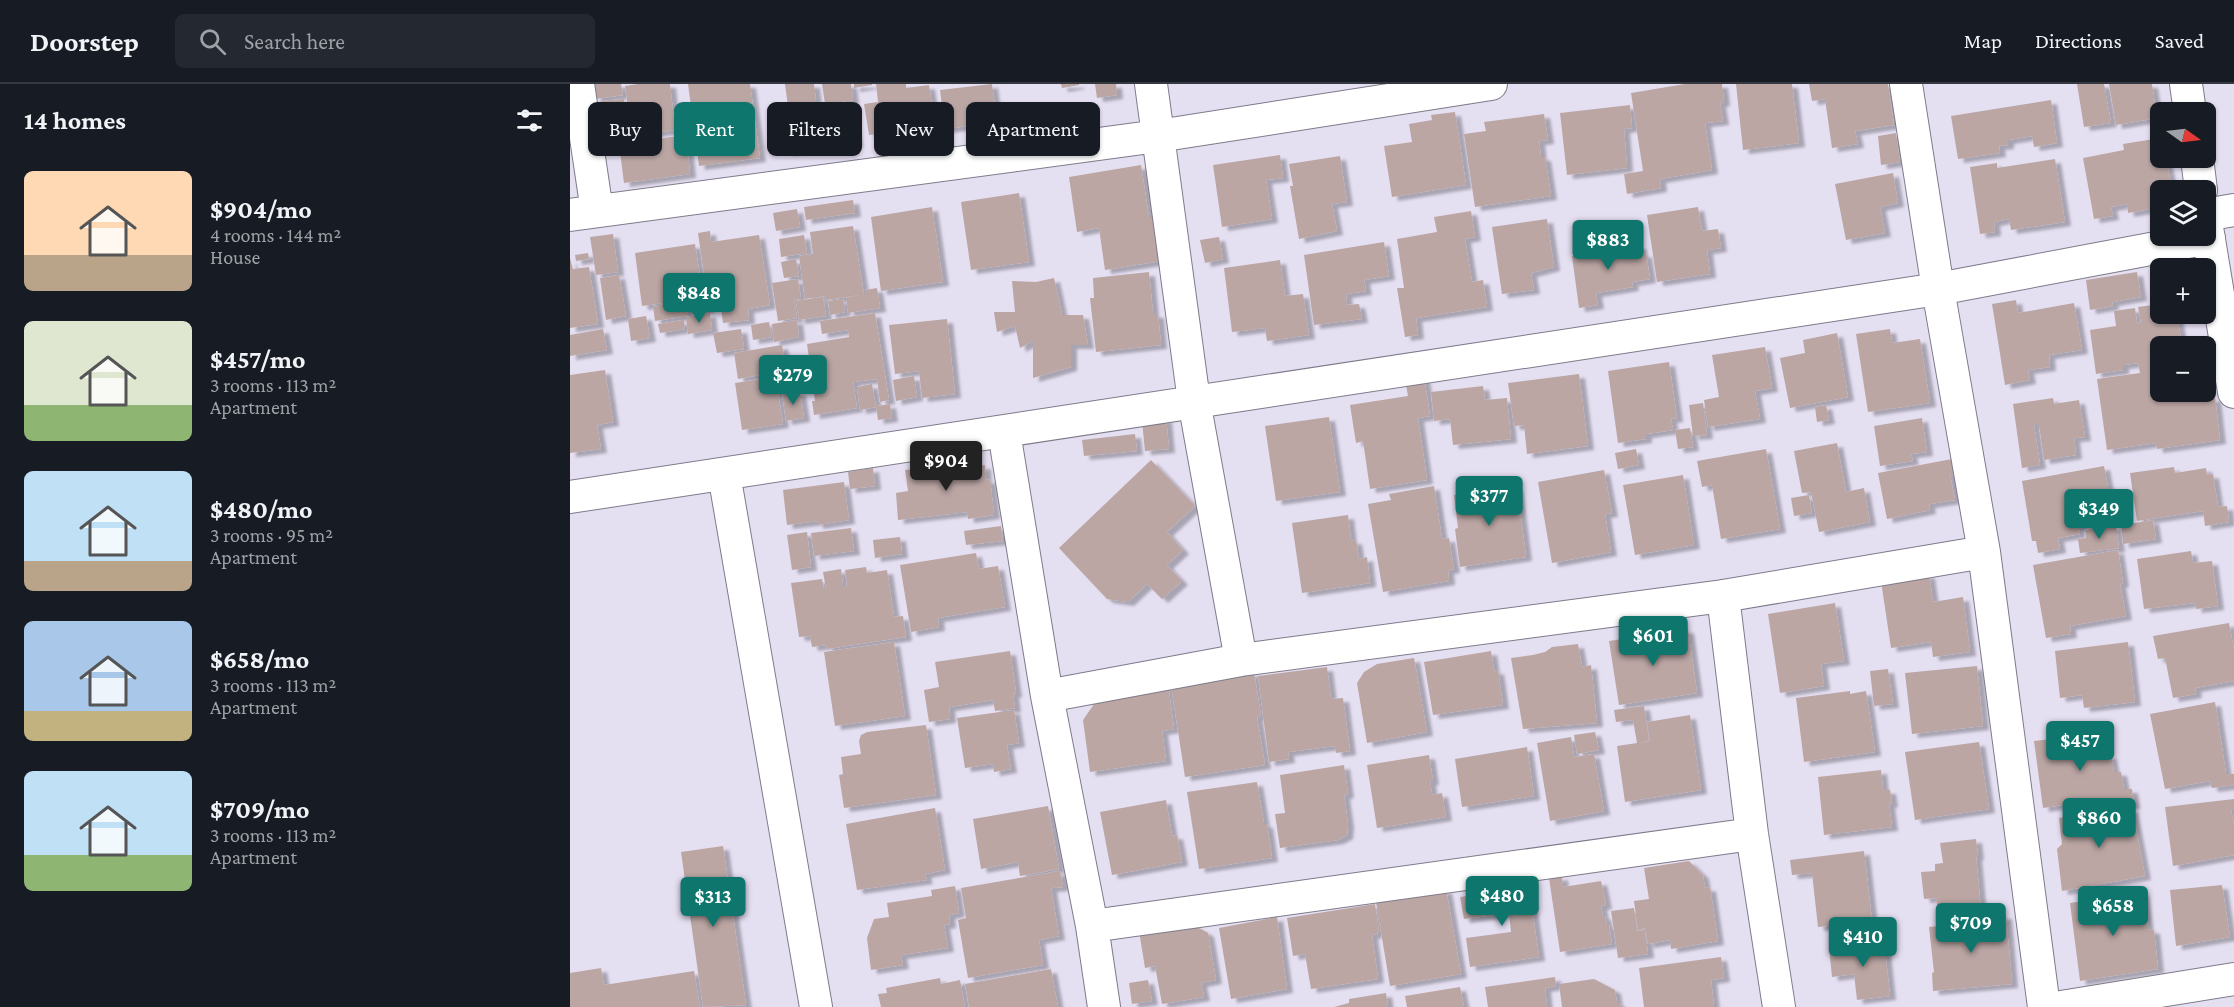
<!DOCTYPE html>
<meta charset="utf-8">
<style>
:root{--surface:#171b24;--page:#242831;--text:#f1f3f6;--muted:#9ea1a6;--line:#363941;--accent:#0f766e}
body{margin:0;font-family:"Crimson Pro",serif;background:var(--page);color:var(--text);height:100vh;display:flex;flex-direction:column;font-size:22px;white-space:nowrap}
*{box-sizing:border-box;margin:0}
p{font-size:20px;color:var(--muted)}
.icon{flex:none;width:33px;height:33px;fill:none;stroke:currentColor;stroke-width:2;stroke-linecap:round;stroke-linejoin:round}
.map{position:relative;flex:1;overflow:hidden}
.panel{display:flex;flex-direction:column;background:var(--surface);width:570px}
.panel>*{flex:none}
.banner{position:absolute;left:18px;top:18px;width:570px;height:54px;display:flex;gap:12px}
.needle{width:39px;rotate:104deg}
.controls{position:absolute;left:1580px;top:18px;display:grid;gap:12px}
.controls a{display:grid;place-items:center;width:66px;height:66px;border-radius:9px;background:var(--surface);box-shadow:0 2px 4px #0004;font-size:30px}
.price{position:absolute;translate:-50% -51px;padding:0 14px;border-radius:6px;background:var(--accent);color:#fff;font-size:20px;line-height:39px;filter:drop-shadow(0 2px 3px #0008)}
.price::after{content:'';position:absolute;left:50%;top:36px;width:18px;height:14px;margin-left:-9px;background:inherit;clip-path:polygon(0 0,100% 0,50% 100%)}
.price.current{background:#222;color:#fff}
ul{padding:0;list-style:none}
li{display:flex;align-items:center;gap:18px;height:150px;padding:0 24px}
li span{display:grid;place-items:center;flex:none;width:168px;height:120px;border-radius:9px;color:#555}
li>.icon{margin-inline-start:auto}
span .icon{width:72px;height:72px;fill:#fffc;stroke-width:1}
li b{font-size:26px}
h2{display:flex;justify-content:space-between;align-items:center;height:72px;padding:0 24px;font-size:26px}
.chip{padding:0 21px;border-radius:9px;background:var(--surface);box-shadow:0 2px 4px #0004;font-size:21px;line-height:54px}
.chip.current{background:var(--accent);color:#fff}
header{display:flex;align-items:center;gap:36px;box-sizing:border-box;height:84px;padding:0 30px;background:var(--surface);border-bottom:2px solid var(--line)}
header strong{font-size:28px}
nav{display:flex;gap:33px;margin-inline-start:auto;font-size:21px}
.search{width:420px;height:54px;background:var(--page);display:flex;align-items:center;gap:15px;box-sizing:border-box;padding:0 21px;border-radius:9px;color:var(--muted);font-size:22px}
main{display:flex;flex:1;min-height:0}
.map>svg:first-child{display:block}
</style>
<header>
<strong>Doorstep</strong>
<div class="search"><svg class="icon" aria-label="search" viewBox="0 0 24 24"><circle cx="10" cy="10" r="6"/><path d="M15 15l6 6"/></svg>Search here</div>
<nav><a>Map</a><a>Directions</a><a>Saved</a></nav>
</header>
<main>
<section class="panel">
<h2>14 homes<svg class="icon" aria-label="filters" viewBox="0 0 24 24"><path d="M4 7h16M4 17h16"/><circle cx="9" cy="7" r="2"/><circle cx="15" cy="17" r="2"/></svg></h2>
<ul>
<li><span style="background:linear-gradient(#ffd9b3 70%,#b9a48a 0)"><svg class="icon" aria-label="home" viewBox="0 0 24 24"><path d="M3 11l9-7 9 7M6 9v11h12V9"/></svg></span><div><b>$904/mo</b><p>4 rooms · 144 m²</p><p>House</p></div></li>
<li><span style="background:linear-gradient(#dfe7d0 70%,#8fb573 0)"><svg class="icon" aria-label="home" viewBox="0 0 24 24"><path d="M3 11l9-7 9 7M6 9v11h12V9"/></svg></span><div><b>$457/mo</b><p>3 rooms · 113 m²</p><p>Apartment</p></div></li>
<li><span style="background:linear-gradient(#bfe0f5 75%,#b9a48a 0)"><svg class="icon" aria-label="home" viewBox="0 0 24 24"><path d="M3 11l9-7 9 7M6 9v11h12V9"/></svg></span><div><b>$480/mo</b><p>3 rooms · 95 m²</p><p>Apartment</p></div></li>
<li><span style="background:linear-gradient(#a9c7e8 75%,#c2b280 0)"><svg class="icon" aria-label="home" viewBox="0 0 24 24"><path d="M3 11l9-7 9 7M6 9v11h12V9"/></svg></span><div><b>$658/mo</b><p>3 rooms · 113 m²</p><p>Apartment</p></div></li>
<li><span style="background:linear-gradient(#bfe0f5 70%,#8fb573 0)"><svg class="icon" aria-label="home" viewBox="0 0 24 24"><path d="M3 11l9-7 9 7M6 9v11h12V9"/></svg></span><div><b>$709/mo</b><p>3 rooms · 113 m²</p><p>Apartment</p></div></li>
</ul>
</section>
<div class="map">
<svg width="1664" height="923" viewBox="0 0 1664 923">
<defs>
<filter id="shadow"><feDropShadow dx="6" dy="4" stdDeviation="1.5" flood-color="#0004"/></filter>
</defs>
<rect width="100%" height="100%" fill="#e5dff2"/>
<path fill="#bba6a4" filter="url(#shadow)" d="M23,0H51L53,11L25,15Z
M68,0H100L105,46L62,52L55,2Z
M118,0H180L190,74L129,82Z
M215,0H244L246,18L218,22Z
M252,0H281L283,16L255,20Z
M284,0H302V1L284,4Z
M306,0H336V4L359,1L365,42L299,51L294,20L308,18Z
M422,0L427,38L375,45L370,6Z
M491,0H509V1L492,4Z
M525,0H546L547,11L527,14Z
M1115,0H1152L1154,18L1150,19L1153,37L1135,39L1142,86L1090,95L1091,104L1057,110L1054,90L1073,87L1061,9Z
M1166,0H1222L1229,59L1173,66Z
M1239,0H1318L1324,41L1285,47L1288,60L1262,64L1255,15L1242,17Z
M1507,0H1534L1541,39L1514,43Z
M1539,0H1582L1587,34L1546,41Z
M54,15L58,52L36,55L31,17Z
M1481,16L1487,59L1464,63L1462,52L1438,56V61L1429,62L1430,69L1388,75L1381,32Z
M1060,21L1062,44L1054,45L1057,84L997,91L990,29Z
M282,23L287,59L237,65L232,29Z
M885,28L896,101L822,113L814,62L842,58L839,40L862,36L861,31Z
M974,30L978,56L969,57L971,73H975L981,112L905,123L894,50L916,47L914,38Z
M229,33L234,65L218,68L214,35Z
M1326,49L1330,78L1311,81L1308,52Z
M116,51L120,90L54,99L49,60Z
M1590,54V74H1596L1602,106H1590V123L1558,129L1557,120L1541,123L1543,132L1524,135L1513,74L1554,66L1553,60Z
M710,71L713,94L696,96L702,135L652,143L643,81Z
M770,72L777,118L762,120L767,147L729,155L720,102H723L719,80Z
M1485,75L1495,138L1441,146L1439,135L1424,138L1425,148L1410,150L1400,83L1427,79V84Z
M571,81L579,134H585L591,177L535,186L529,144L507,148L499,93Z
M1323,89L1328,119L1310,123L1315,149L1276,156L1265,100Z
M449,109L459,178L401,186L391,118Z
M283,116L285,129L236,136L234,123Z
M362,123L373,198L311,207L301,133Z
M1128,123L1132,147L1148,145L1151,164L1137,166L1140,190L1087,198L1077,131Z
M227,125L230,143L206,147L203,129Z
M901,127L905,153L895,155L902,198L913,196L917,223L846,234L848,251L835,253L827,204H834L827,155L867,148L864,133Z
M977,135L984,183L961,189L964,206L932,210L922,143Z
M283,142L294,211H295V206L307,204L310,224L278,229L276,214L289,211L256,216L255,212L235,215L229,172L243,170L240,148Z
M140,147L141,158L189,151L200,221L178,225L179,236L153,239L149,209L137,211L128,149Z
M43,150L48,188L26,191L20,153Z
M234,151L237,169L211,173L209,155Z
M649,153L653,175L635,179L630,156Z
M814,158L819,192L794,196L796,207L776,210L777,221L789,220L792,235L744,241L734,171Z
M1054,159L1055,164L1070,161L1072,170L1076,169L1080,195L1062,198L1063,203L1026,209L1028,221L1009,224L1002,172L1020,170L1019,165Z
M125,160L133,213L72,222L65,169Z
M18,169L19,175L6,177L5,171Z
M0,174L3,185L19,183L28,240L0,244Z
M226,175L229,192L214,194L211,178Z
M710,176L715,212L733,210L739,251L697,257L695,244L662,248L654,184Z
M579,188L583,230H588L591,261L526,268L520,214H524L523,194Z
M1567,188L1571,213L1542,218L1543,222L1520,226L1516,196Z
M49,191L56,232L36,236L30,194Z
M484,194L492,231H513L518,261H501V283L463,294V257L450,264L445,242L427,248L424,228H445L442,197L466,198Z
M228,195L231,215L224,216L227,234L208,237L202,199Z
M253,213L256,232L229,236L226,217Z
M137,214L139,225L126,227L124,216Z
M273,215L275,228L260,231L258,217Z
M1446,216L1448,229L1504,219L1512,266L1479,271L1480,283L1458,286L1460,296L1435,301L1422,220Z
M116,217L118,232L85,237L83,222Z
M1590,220V230H1607L1611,256L1632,254L1634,262H1590V308H1629L1630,316L1645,313L1650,356L1587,365L1586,359L1537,366L1527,295L1570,289L1568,279L1553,281V286L1526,290L1520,246L1546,242L1544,227L1565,224L1567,239L1571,238L1568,223Z
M140,229L142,246L118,250L116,233Z
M305,229L319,316L310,318L307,295L283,298L287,324L244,331L242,317H245L237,260L279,253L278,246L252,250L250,237Z
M76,232L80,254L61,257L58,235Z
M377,235L385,310L352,314L349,287L325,290L319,241Z
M114,236L115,245L90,249L88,240Z
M227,236L229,253L204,258L202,240Z
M199,238L202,253L183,256L181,241Z
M33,245L37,266L0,272V251Z
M171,245L174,265L147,269L143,249Z
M1320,245L1322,259L1350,255L1360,319L1298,328L1286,250Z
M1267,249L1278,313L1220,324L1210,274L1235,269L1233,256Z
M212,261L217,286L168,295L164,269Z
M1195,263L1202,304L1185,307L1190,335L1138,343L1134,316L1149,313L1142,271Z
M1099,278L1107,334L1101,335L1103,346L1076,350V355L1048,359L1038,287Z
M35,286L43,338L27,341L31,365L0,369V291Z
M1009,290L1018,362L957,370L954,341L944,342L938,299Z
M217,291L219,306L208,308L213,340L172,346L165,299Z
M344,292L347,313L326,317L323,296Z
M854,293L860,332L848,334L857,396L800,405L793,357L786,359L780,321L838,312L835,295Z
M302,300L306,323L290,326L287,303Z
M913,302L915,316L937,314L941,355L883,361L880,335L864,337L861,308Z
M230,307L234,334L216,337L212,309Z
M1483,314L1484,320L1509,316L1515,353L1504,354L1506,371L1474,376L1469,341H1464L1470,381L1452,384L1443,320Z
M1133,319L1137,351L1123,352L1119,321Z
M320,320L322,334L308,336L306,322Z
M1256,321L1259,336L1247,338L1245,323Z
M759,333L770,408L706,417L695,342Z
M596,334L599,365L575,367L572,337Z
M1352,334L1357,368L1341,370L1343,377L1310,382L1304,342Z
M1120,344L1123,363L1108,365L1105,346Z
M565,350L567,367L514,372L512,356Z
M1267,359L1276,408L1294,404L1300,438L1249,448L1241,408L1232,409L1224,367Z
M1066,365L1069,381L1048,385L1045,369Z
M1196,365L1210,445L1151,455L1142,401L1132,403L1127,377Z
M1382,375L1384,390L1380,391L1385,416L1359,420L1360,426L1317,435L1308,389Z
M581,376L625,422L597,448L613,466L597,481L612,497L592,515L577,500L558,518L537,515L489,464Z
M396,379L397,383L415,381L416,396L420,395L424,431L398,435L397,428L328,436L326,409L338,407L335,386Z
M1534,382L1544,436L1508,442L1510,450L1488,454L1490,465L1468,469L1466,457H1462L1452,397Z
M1604,383L1605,389L1636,384L1637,391L1643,390L1648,423L1657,422L1659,438L1635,442L1633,427L1567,437L1560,389Z
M303,384L305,402L280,405L278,388Z
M1034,386L1042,429L1035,430L1041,468L982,479L968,398Z
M1113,391L1124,461L1065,471L1053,401Z
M274,398L279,436L247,441V437L217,441L213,406Z
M864,402L872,455L879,454L884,485L878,486L879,497L813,508L798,420L821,416L819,410Z
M947,403L956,473L890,483L885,445L888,444L884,411Z
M1239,411L1242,429L1224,432L1221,414Z
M778,431L781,457L786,456L789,475L797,473L800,499L732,509L722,439Z
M1583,436L1586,455L1553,460L1551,441Z
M431,442L433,457L396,461L394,447Z
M1546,442L1549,464L1510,469L1508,455L1516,454L1515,446Z
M281,444L284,467L244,472L241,449Z
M237,448L241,483L222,486L217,451Z
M330,453L332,470L305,474L303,456Z
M1548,466L1553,499L1550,500L1556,532L1500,542L1501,550L1476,554L1463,481Z
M1621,467L1623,479L1642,477L1648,522L1626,525L1625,519L1574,525L1567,475Z
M406,469L409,485L428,482L435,523L368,534L369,543L341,548L330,481Z
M296,483L297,489L317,486L324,533L333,532L336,553L257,565L256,561L242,563L240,552L229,553L221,499L252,495L254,505H256L253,488L271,485L273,502H277L275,486Z
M1359,490L1363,518L1393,513L1400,568L1363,573L1361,558L1321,564L1311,497Z
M1265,519L1274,577L1251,580L1254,602L1210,609L1198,530Z
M1659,539L1664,566V597L1625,604L1626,610L1603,614L1595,574L1588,575L1583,552Z
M1118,545L1127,609L1049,621L1039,557Z
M324,558L335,632L265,642L254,568Z
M1558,558L1565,618L1514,624L1512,611L1490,614L1485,567Z
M1008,560L1012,583L1021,581L1027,639L953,645L941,574L963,571L975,568L982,563Z
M440,567L446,609L443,610L445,624L425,627L423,616L379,623L380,635L359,638L354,606L369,603L365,578Z
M921,567L924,587L928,586L933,621L863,631L854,578Z
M844,574L857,648L797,659L787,599L794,588L807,580Z
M1407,582L1413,642L1342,650L1335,589Z
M757,583L761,615L773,614L780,667L766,669L765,662L718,668L719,675L699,678L688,592Z
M1318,585L1323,620L1304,622L1300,587Z
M684,588L691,632L687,633L695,681L615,693L601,601Z
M598,600L604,645L592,647L596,677L520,688L513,636L531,610Z
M1280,607V610L1296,607L1305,668L1234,678L1226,614Z
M1645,618L1656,690H1664V701L1642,704L1640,697L1595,705L1580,630Z
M1074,622L1079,656L1070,659L1080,657L1077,638L1120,631L1131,706L1055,718L1047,662L1067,659L1063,636L1046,638L1044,626Z
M444,626L449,659L437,661L441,685L424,688L423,680L395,684L387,634Z
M356,641L366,711L274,724L269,691L273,690L271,673L291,670L289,657L291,651L297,648Z
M1531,644L1534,672L1541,671L1544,688H1551L1554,705H1562L1564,721L1521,726L1518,717L1473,724L1464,657L1500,653V646Z
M1025,648L1029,666L1007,670L1004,651Z
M1001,653L1004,673L1024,670L1034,727L980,737L967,659Z
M1409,658L1419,725L1345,736L1335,668Z
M957,663L964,712L892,723L885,675Z
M859,671L863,697H860L862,711L872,709L876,733L807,744L797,681Z
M774,681L778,710L774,711L778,740L777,751L768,756L710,764L705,730L715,729L710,691Z
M1311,686L1313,706H1320L1322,719L1319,720L1322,743L1254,751L1248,693Z
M687,698L694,740H697L702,774L629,785L617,708Z
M1664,715V726H1661L1664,740V771L1603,782L1595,723Z
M596,716L602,752L607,751L612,778L542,791L530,728Z
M478,722L489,785L450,792L448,778L411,785L403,735Z
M365,724L375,786L355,790L357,796L287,806L276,740Z
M1562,724L1575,792L1492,807L1487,765L1492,760L1489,734Z
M1406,755L1408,772H1406L1411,826L1368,831L1366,814L1354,815L1351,788L1365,787V780L1373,779L1370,759Z
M153,762L176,921L133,923L111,768Z
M1294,767L1302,837L1248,843L1242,789L1222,791L1220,776Z
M1119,777L1133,791L1135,804L1140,803L1148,857L1101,865L1100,856L1078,860L1075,844L1068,846L1064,817L1079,815L1074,784Z
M490,787L493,803L481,804L489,852L469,856L473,881L398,894L388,836L396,834L391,804Z
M992,792L993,803L1031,797L1036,821L1031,822L1033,832H1035L1037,841H1039L1042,860L990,868L979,794Z
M1652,801L1660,853L1606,862L1600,806Z
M385,802L389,829L379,831L380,840L374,841L378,864L331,871L333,881L301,886L297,854L304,835L319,833L317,819L362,812L361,806Z
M959,803L969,873L900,883L896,854L941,848L939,829L894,835L890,813Z
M876,805L891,890L820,902L806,818Z
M1573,808L1578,845L1584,846L1588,885L1510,897L1500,819Z
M805,820L809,849L802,851L808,895L741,905L735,870L723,872L717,834Z
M1064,824L1067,846L1064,847L1075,846L1078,870L1048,874L1041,827Z
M1436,831L1442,900L1363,907L1362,889L1364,888L1359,843L1381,841V836Z
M707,833L717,905L661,915L649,844Z
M618,838L638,849L646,896L631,899L634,913L592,920L585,882L575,884L569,847Z
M1314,857L1320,912L1287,916L1284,890L1262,893L1259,863Z
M1151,873L1154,894L1141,896L1144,923H1074L1069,884Z
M31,884L34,901L124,887L130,923H0V889Z
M481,885L488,923H399L395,900Z
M985,893L986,902L975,904L977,923H918L915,903Z
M370,894L371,900L390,896L395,923H311L308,910L317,909L316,904Z
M1024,895L1045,906L1047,919H1050L1051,923H992L989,900Z
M578,896L582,917L562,920L559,899Z
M890,903L894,923H837L835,912Z
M816,909L818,923H764L779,919V915Z"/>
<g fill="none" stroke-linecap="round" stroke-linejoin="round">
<g stroke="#7f7a8a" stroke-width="34">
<path id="minor" d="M8,0L27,127
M581,0L624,317L671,576
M1336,0L1368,205L1414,468L1474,923
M1616,0L1620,28
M1627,74L1631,106
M0,131L588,52L921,0
M1635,131L1664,308
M1635,131L1664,126
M434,348L477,612L522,842L534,923
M154,390L246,923
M0,413L1368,205L1639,154
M1153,512L1182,750L1209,923
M477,612L671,576L1153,512L1414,468
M522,842L1182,750
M1491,923L1664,895"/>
</g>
<use href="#minor" stroke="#fff" stroke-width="32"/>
</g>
</svg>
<div class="controls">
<a><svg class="needle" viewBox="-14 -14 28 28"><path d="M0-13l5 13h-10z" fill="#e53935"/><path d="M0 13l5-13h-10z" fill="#9ea1a6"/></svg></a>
<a><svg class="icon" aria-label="layers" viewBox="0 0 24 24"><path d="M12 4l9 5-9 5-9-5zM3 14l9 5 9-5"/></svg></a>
<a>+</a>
<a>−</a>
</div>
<b class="price" style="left:1038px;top:187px">$883</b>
<b class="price" style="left:129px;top:240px">$848</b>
<b class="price" style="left:223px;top:322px">$279</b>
<b class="price current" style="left:376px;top:408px">$904</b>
<b class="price" style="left:919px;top:443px">$377</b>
<b class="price" style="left:1529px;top:456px">$349</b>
<b class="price" style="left:1083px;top:583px">$601</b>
<b class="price" style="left:1510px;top:688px">$457</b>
<b class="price" style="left:1529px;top:765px">$860</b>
<b class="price" style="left:932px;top:843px">$480</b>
<b class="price" style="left:143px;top:844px">$313</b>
<b class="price" style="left:1543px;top:853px">$658</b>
<b class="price" style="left:1401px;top:870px">$709</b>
<b class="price" style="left:1293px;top:884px">$410</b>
<div class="banner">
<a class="chip">Buy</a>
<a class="chip current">Rent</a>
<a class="chip">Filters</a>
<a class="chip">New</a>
<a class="chip">Apartment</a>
</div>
</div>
</main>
